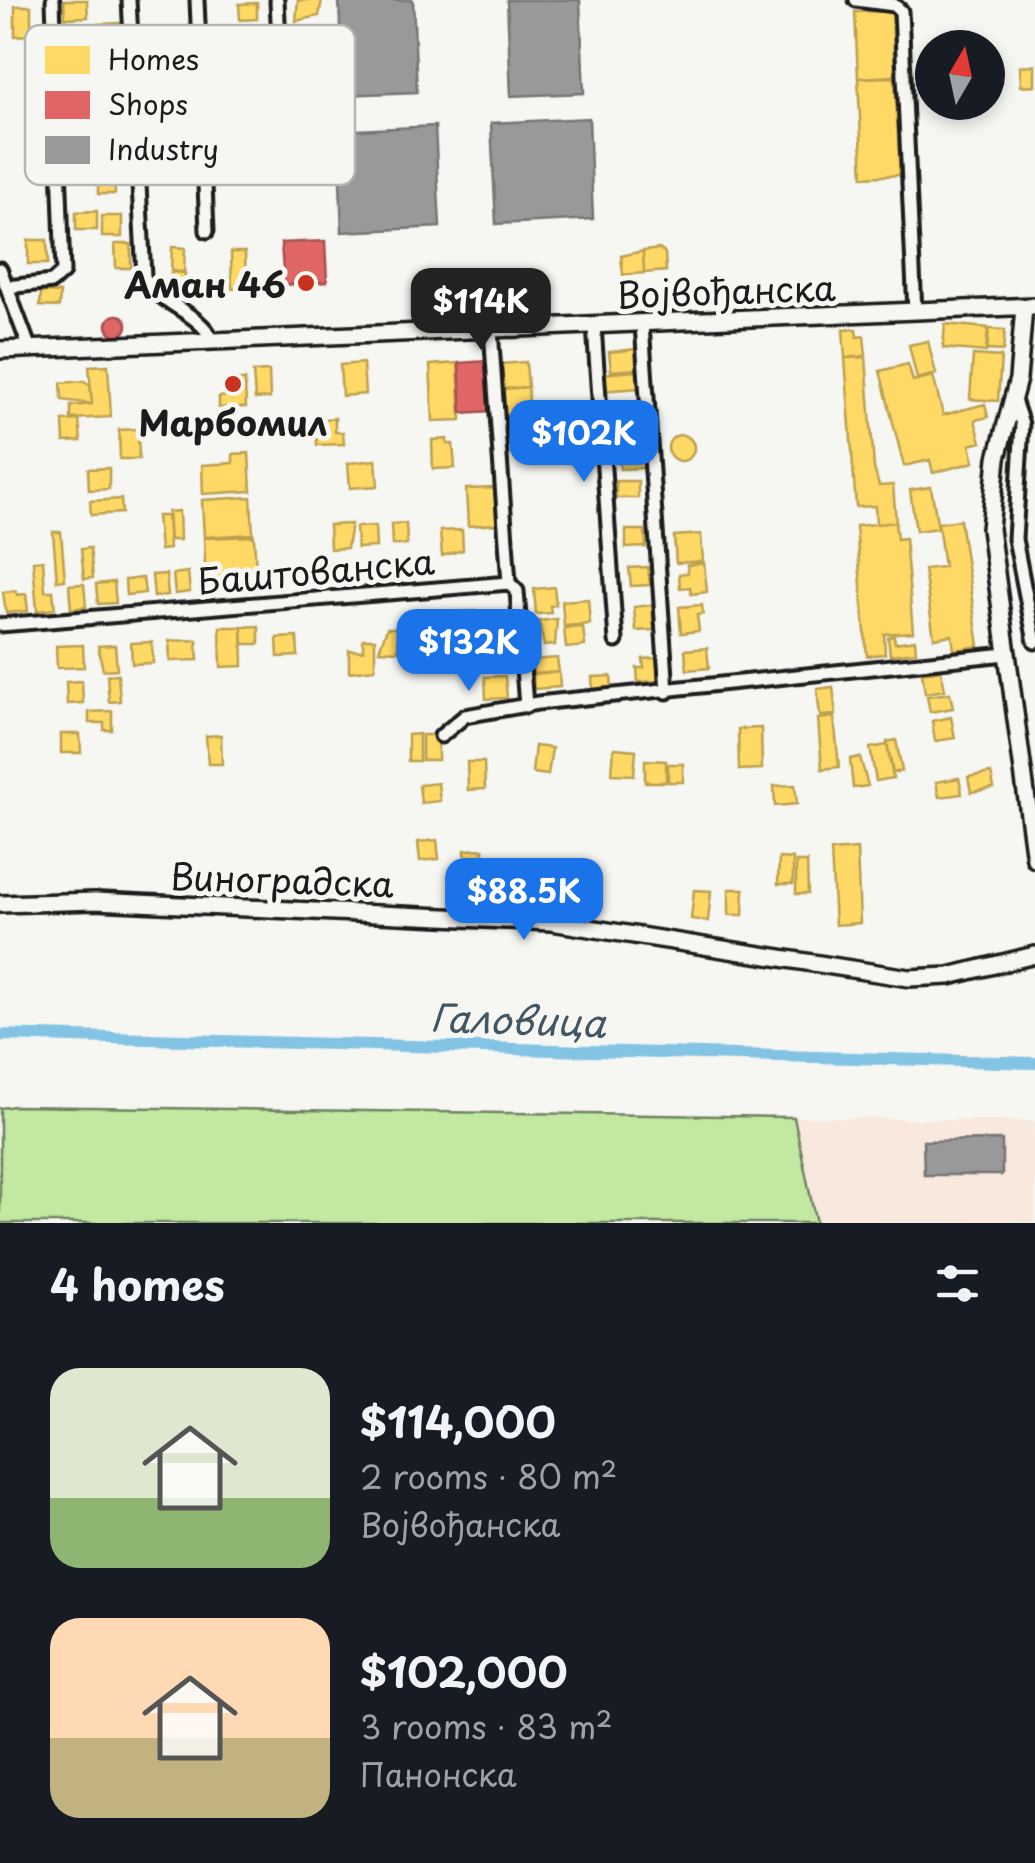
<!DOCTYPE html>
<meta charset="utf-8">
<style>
:root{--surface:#171b24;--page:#242831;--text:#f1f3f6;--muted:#9ea1a6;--accent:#1a73e8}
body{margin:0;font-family:"Playpen Sans",sans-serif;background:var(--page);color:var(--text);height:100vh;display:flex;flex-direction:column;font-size:38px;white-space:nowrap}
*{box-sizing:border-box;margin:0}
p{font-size:32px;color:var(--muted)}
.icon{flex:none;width:55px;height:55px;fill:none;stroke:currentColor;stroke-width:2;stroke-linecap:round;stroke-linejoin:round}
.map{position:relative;height:1223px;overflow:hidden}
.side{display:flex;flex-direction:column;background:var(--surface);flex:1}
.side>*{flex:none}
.needle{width:65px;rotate:9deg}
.fabs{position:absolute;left:915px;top:30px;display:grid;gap:20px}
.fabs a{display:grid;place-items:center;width:90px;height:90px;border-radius:50%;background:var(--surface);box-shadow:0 5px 15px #0003;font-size:50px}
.price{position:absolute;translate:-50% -85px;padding:0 22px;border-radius:20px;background:var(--accent);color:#fff;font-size:32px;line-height:65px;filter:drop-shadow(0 2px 5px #0008)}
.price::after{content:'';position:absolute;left:50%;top:60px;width:30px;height:22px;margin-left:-15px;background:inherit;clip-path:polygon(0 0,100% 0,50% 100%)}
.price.active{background:#222;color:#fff}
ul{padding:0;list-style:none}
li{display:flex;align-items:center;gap:30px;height:250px;padding:0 50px}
li span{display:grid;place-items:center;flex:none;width:280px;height:200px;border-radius:30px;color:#555}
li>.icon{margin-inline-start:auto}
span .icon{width:120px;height:120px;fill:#fffc;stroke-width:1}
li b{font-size:42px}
h2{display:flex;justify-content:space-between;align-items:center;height:120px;padding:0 50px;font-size:42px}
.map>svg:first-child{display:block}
</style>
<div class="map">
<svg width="1035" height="1223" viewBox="0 0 1035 1223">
<rect width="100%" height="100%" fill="#f6f6f2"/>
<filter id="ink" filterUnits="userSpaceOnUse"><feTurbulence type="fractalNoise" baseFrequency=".01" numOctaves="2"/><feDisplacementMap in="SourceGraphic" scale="20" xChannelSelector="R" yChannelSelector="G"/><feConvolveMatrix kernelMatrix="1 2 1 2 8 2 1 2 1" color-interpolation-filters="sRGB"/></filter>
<g filter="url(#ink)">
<path fill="#f8e8dd" d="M794,1117L1035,1121V1223L816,1222Z"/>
<path fill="#c2e8a2" stroke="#6f825f" stroke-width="2.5" d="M14,1106L794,1117L816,1223H0V1108Z"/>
<path fill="#ffd966" stroke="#bba050" stroke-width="2.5" d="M64,0H87L88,17L65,18Z
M298,0H322L319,16L296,21Z
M257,3V19L240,20L239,4Z
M15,6H31V35L15,36Z
M892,11L895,76L858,78L855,12Z
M120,23L121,42H99L98,24Z
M1035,65V85L1021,86L1020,66Z
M895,77L900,175L863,177L858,78Z
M98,175H114L115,194H98Z
M97,211V230H76V212Z
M102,216H122V237H102Z
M28,240H47L48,264H28Z
M115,244H131V268H116Z
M172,247L185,248L184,272L171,271Z
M659,249L665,253L666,271L644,273L643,251Z
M643,251L644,273L623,275L621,256Z
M231,252H245L246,288L232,289Z
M171,272L185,273L184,294H170Z
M41,292L60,293L59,307L40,306Z
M945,324L988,328L986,352L943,348Z
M856,329L857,337L864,336L866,356L845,358L843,330Z
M989,329L1005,330L1003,351L987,350Z
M928,341L936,374L917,379L909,345Z
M637,349L639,369L611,371L609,352Z
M973,355L1001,357L998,401L970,399Z
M866,357L874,468L879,486L893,485L896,522L876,524L875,506L856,507L845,358Z
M526,362L528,387L503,389L501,364Z
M363,363L365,394L342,396L340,365Z
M458,363L461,420L433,421L430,365Z
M908,364L913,381L933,376L943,415L985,404L988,417L975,420L981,442L970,445L974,462L933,473L930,460L904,466L880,371Z
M108,365L111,417L71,419V406L92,404L89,366Z
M269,371L270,398L255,399L253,372Z
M638,371L640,388L600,391L598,374Z
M245,380L246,407L219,408V397L226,396L225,381Z
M84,381L90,385L92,404L62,400L61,383Z
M528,387L532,444L507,446L503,389Z
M640,402L642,425L619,427L617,404Z
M616,403L619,438L603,439L600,405Z
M335,418V432H343L344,444L317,445L316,420Z
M79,420L81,441L64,442L63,421Z
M138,429L139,459H120L119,430Z
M668 448a13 13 0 1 1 26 0a13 13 0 1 1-26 0Z
M447,439V444H453L455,468L433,469L432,440Z
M641,443L643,468L620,469L618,445Z
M249,453L251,491L203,494L202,465L233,463V454Z
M376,460L378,486L350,488L348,463Z
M109,468V489L89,490L88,469Z
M616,481H638V498H616Z
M931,487L938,528L916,531L910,490Z
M497,488L498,524L468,526L466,489Z
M251,497L253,534L204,537L202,500Z
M121,499L122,513L91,515L90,501Z
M179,511L180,540H170L168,512Z
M157,516H167L169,549L160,550Z
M960,520L979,646L954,650L952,635L934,638L924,569L944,567L938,523Z
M895,522L897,539L905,538L913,632L884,634L885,654L867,656L856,526Z
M406,523L407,545H392L391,524Z
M351,524L347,548L330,549L329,525Z
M375,526L376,547L357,548L356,527Z
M462,530L463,550L442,556L440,531Z
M626,530H645L646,547L626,548Z
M53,532H61L65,580L57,581Z
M701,534L703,561L676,563L674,536Z
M254,536L257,586L206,589L204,538Z
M90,548L93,578L84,579L81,549Z
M43,560L45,591H53L55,609L37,611L33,561Z
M704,563L707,592L691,594L690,587L680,588L679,574L688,573L687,565Z
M648,567L650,585L631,586L629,568Z
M188,572L190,592L175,594L173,574Z
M166,574L168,595L154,597L152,575Z
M143,578L145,593L126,595L125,580Z
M114,582L116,603L98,604L96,584Z
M84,584L86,607L71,609L69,585Z
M554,587L556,605L550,606L551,613L536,614L534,589Z
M16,591L17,595L26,594L28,611L6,613L3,592Z
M588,599L590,624L564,626L562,601Z
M652,605L654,630L636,631L634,607Z
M702,605L703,614L697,615L699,631L681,633L679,607Z
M476,611L477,633L453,634L452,612Z
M413,614H433V633L414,634Z
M557,619L555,645L544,646L539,621Z
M511,622L512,645L487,647L485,624Z
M259,626V644H243L242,627Z
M220,627H242L243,666L221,667Z
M583,627L585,646L566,648L564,628Z
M387,628H399L398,651L379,650Z
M894,636L895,643L915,640L916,652L890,655L888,637Z
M297,637L298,656L278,657L277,638Z
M363,639H375V669L349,672V650L363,651Z
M197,640L198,660L170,661L169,641Z
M152,642L153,663L132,664L131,643Z
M83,645L84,667L57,668L56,646Z
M115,645L117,669L103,670L98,646Z
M707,648L709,668L687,670L685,650Z
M557,658L559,672L533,674L532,660Z
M656,658L658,681L638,682L637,668H644L643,659Z
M941,670L945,690L925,693L922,673Z
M559,672L560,687L534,689L533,674Z
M118,674L120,701L109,702L107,675Z
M505,676L507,698L486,699L485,677Z
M611,676L612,691L593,693L592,677Z
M82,681L83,703L67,704L66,682Z
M833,687L836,715L820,716L817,689Z
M950,693L953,708L930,712L927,696Z
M112,711V730H104V723H89V712Z
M834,717L839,767L822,769L818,719Z
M951,717L955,738L935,741L932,721Z
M761,728L762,769L739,770L738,729Z
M61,734H80L81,753H61Z
M419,734V761H408V735Z
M221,735L222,764H208L206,736Z
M422,735H438V760H422Z
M896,740L902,771L893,773L887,742Z
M887,745L893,778L876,781L870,748Z
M535,746L552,748L548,775L532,773Z
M614,748L636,750L634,775L612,774Z
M860,757L868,786L853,788L850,759Z
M645,760L666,761V782H645Z
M467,762H484L485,789L468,790Z
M668,764H683V782H668Z
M991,773L994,788L971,792L968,777Z
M959,778L962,794L939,797L936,782Z
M438,783L440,801L421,803L419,785Z
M795,785L797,804L775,806L774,786Z
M437,840L439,859L420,861L418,842Z
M483,849L484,870L466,871L465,850Z
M857,849L860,923L835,925L831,851Z
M779,858L793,859V884H778Z
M796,862H807L808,894H796Z
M729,889H744L743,915H729Z
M694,890L711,891L708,921L691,919Z"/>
<path fill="#e06666" stroke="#a55050" stroke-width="2.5" d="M325,241L327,282L284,285L281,243Z
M107 325a10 10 0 1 1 20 0a10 10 0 1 1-20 0Z
M488,361L491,411L462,413L459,363Z"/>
<path fill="#999" stroke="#747474" stroke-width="2.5" d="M339,0H413L417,92L343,95Z
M507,0H580L584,93L511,96Z
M589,118L593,219L496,224L491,123Z
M435,126L440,227L342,232L338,131Z
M1002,1140V1175H924L923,1141Z"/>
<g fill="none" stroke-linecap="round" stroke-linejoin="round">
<path stroke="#83c3e4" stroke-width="12" d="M0,1035L1035,1063"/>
<g stroke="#1c1c1c" stroke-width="19">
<path id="street" d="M129,0L144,277C159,305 199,311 213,341
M197,0L207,231
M277,0L282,104
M856,0L894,5L901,11L915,312
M0,269L30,349
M7,287L52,282L63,272L53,0
M642,324L667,692
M594,326L616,641
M491,330L509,583
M1013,397L1022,424L1015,539L1035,642
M0,625L509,583L517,591L526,706
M441,736L465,716L538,703L1006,654"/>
</g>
<g stroke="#1c1c1c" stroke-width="22">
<path id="secondary" d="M1024,307L1018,379L997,458L990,529L1035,859
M0,350L1035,306
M0,904L95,901L551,922L909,978L949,976L1035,955"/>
</g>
<use href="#street" stroke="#f6f6f2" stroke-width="11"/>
<use href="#secondary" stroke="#f6f6f2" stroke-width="15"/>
</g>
</g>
<g fill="#c8321e" stroke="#f6f6f2" stroke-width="4">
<circle cx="306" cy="283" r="10"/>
<circle cx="233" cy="384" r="10"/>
</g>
<g text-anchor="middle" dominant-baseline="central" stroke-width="10" stroke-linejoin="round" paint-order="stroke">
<g font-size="35" font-weight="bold" fill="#1c1c1c" stroke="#f6f6f2" text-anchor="end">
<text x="286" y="283">Аман 46</text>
<text x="233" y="421" text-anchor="middle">Марбомил</text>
</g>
<g font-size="35" fill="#1c1c1c" stroke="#f6f6f2">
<text transform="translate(726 290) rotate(-2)">Војвођанска</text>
<text transform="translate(316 570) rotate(-5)">Баштованска</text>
<text transform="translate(282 879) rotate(2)">Виноградска</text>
</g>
<g font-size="38" font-style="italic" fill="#405662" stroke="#f6f6f2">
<text transform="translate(518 1019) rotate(2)">Галовица</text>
</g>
</g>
<rect x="25" y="25" width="330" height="160" rx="15" fill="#f6f6f2" stroke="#b5b5b2" stroke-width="2.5"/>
<rect x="45" y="46" width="45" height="28" fill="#ffd966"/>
<rect x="45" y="91" width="45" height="28" fill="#e06666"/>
<rect x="45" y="136" width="45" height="28" fill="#999"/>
<g font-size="28" fill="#1c1c1c">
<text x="108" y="70">Homes</text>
<text x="108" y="115">Shops</text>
<text x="108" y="160">Industry</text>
</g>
</svg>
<div class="fabs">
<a><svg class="needle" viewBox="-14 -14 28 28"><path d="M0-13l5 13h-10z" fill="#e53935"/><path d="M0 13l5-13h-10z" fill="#9ea1a6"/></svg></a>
</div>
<b class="price active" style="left:481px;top:353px">$114K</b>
<b class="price" style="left:584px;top:485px">$102K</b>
<b class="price" style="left:469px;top:694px">$132K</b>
<b class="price" style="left:524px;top:943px">$88.5K</b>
</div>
<section class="side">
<h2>4 homes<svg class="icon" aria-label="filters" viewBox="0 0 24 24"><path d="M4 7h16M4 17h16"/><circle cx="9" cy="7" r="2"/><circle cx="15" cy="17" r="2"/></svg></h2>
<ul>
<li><span style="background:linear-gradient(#dfe7d0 65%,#8fb573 0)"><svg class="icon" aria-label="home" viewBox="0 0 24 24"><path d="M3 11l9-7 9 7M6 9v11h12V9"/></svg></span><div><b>$114,000</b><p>2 rooms · 80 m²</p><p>Војвођанска</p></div></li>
<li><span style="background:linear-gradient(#ffd9b3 60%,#c2b280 0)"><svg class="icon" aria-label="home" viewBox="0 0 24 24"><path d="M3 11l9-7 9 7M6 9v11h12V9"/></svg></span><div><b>$102,000</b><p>3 rooms · 83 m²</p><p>Панонска</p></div></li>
</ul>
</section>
